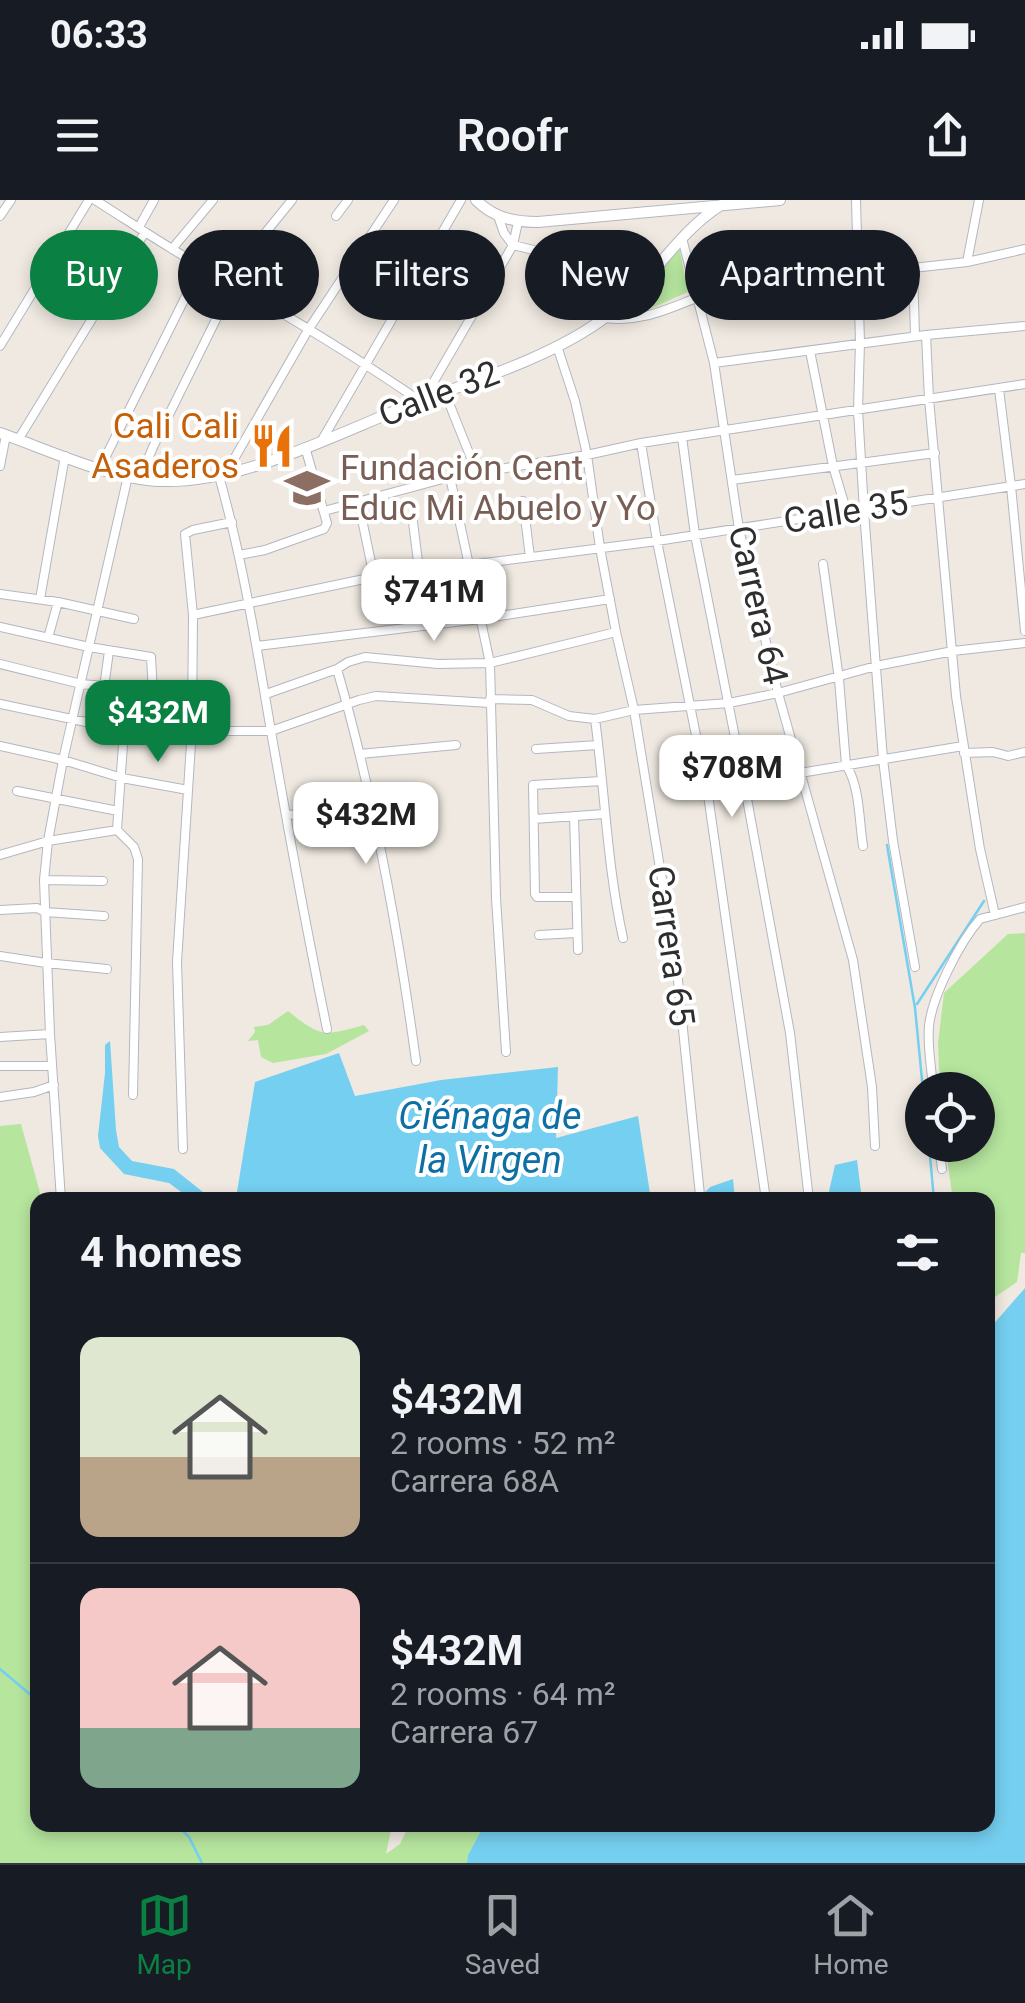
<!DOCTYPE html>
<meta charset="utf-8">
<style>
:root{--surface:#171b24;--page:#20242c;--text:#f1f3f6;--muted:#9ea1a6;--line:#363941;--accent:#0b8043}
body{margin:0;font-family:Roboto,sans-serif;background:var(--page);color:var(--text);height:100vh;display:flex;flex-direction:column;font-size:38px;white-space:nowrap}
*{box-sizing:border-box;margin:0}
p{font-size:32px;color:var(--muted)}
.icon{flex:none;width:55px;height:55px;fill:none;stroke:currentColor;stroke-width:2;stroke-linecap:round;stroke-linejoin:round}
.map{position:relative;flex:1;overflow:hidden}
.details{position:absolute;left:30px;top:992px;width:965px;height:640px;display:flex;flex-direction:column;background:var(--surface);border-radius:20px;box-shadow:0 5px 15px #0003}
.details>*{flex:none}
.banner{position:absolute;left:30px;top:30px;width:965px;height:90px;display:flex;gap:20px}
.tools{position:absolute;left:905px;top:872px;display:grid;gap:20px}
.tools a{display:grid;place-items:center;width:90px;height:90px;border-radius:50%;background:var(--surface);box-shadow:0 5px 15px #0003;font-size:50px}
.price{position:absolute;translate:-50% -85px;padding:0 22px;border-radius:20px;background:#fff;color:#222;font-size:32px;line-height:65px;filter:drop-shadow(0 2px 5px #0008)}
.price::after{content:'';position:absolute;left:50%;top:60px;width:30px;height:22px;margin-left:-15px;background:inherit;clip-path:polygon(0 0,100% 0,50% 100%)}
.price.current{background:var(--accent);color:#fff}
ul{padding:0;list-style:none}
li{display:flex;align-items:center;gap:30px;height:250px;padding:0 50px}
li+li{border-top:2px solid var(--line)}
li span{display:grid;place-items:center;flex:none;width:280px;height:200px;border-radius:20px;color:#555}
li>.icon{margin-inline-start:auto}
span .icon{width:120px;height:120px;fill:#fffc;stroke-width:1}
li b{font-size:42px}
h2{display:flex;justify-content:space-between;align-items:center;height:120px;padding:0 50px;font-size:42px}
.chip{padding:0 35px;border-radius:45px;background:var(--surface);box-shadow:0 5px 15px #0003;font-size:35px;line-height:90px}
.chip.current{background:var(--accent);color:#fff}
.status{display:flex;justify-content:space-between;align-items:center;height:70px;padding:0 50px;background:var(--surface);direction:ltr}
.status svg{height:28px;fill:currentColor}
header{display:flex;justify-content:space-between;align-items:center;height:130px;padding:0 50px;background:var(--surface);font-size:45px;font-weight:600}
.tabs{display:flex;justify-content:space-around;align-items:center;height:140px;border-top:2px solid var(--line);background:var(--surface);font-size:28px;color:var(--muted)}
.tabs a{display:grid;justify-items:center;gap:5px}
.tabs .current{color:var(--accent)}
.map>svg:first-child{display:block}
</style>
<div class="status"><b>06:33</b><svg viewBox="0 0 49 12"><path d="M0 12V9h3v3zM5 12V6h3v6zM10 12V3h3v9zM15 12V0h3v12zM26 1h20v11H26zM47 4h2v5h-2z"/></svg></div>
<header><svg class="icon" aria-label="menu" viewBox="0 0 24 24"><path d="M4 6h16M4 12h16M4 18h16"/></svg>Roofr<svg class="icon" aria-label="share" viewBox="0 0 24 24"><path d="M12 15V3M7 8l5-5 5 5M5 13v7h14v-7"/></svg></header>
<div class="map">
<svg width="1025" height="1663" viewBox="0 0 1025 1663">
<rect width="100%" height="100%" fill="#efe9e1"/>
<path fill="#b6e59e" d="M679,47L688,92L638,114L620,113Z
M1025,733V1053H1021L1017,1082L995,1097L988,1108V1000H953L945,945H978V890H940L938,843L944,793L1008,734Z
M288,811C322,838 323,836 364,825L369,831L326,854L273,863L261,857L258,840L248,841L255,832L254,827L268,825Z
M21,924L42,1000H38V1625H392L386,1654L400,1644L409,1625H481L483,1627L468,1655L467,1663H0V926Z"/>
<path fill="#75cff0" d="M110,841L116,930L119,947L132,961L174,969L213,1000H192L169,983L124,974L100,948L98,936L105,873V845Z
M339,853L355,896L441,880L558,867L556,938L638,916L651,1000H238L236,998L255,882Z
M857,960L862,1000H827L835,965Z
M733,979L735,1000H698L710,987Z
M1025,1088V1663H467L468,1655L483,1627L481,1625H988V1263L994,1196L988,1173V1139L990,1128Z"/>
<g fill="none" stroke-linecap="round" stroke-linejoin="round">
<path stroke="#75cff0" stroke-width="2.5" d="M887,645L915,808L923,890
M917,804L984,701
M929,945L934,1000
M0,1469L38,1501
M177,1625L189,1637L202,1663"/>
<g stroke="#b4b7c1" stroke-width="10">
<path id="street" d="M95,0C130,22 165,46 201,66C275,108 349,152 420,201
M856,0L860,143L858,210L864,311L883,559L893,641L915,767
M0,16L11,0
M336,16L348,0
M498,16L504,33L513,45
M139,27L154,0
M682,38L714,163L739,329L778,493L853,760L872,887L875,946
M513,45L648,78
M172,49L213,0
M967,62L979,0
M913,68L915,136
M620,72L640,62L662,61
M227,80L292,0
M695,83L913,68L967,62L1025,49
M605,118C640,123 667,109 699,97
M926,135L929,199L956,496L980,649L995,715
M0,146L89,0
M557,146L575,201L587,255L600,348L616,432L634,510L677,771L700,995
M810,151L833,266L847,313
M714,163L926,135L1025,126
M999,189L1011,286L1025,431
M445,193L477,273
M423,200L513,45L518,22
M682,237L695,335L745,588L790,833L809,1000
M18,240L145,32
M322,240L461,0
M641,243L657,341L708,595L766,1000
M0,266L6,235
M100,268L201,66
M226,273L308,130L394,0
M219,276C243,361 257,449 272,537C289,634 307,732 327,829
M450,277L490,463L496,698L506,852
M140,279L153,247L234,83
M732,280L935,253
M358,300L374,377
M523,301L530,357
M324,311L450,277L587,255L641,243L1025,184
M413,322L426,426
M239,355L265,350L324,329L327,323L305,247
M823,364L839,479L846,565C860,586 859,621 863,646
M0,394L58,402L134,419
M40,399L65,256
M193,415L374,377L657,341L1025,284
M0,427L89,447L151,457L153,493
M48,438L58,402
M257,446L480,419L610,399
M0,464L81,484L104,486L126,491L153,493L191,486
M337,469C374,597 398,729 416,861
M266,494L337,469L348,462L365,457L438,464L490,463L616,432
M490,499L532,500L569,516L595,519L634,510L729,503L778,493L876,466L953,451L1025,443
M0,504L124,530L192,528L228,531H271L359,500L376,496L490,503
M595,519C605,592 607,666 623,738
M99,524L109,451
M0,546L63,560L122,578L188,590
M536,549L598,545
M964,553L993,552L1008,556L1025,552
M360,554L456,545
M17,591L118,611
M708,595L745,588L800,573L963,546
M286,615L345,612
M574,616L578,750
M534,619L604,614
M117,630L124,530
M0,655L48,641L117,630L134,647L138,659L133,895
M44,680L103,681
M575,697H537L535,694L533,585L602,581
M0,710L37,708L45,712L104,716
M539,735L577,733
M0,756L46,763L107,769
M0,837L50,834
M0,866H52
M933,890C932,869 927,847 929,826C932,796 960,742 980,719L1025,707
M0,897L34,892L54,885
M939,945L942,969
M183,949L177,762L192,528L193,415L185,334L193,330L232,322
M61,1000L50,834L44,680L48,641L63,560L128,276"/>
</g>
<g stroke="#b4b7c1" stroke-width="12">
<path id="secondary" d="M476,0C494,18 514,22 538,22L780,0
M0,233C46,249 113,280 160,281C245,284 341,231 420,201C480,179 556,155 607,116C651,84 675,34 721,5"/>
</g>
<use href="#street" stroke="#fff" stroke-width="8"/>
<use href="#secondary" stroke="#fff" stroke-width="10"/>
</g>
<defs>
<g id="restaurant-bare" transform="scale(3.45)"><path d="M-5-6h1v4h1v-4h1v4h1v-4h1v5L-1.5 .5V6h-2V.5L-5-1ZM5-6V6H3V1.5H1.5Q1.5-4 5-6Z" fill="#e8710a" stroke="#fff" stroke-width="2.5" paint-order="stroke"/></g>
<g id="school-bare" transform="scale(3.45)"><path d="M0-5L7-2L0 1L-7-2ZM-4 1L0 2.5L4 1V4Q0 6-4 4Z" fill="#8d6e63" stroke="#fff" stroke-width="2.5" paint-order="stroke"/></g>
</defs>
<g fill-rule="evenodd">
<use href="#restaurant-bare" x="272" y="246"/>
<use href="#school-bare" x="307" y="288"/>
</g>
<g text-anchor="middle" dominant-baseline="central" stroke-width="8" stroke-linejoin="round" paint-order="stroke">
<g font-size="35" fill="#2e2e2e" stroke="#fff">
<text transform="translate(439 194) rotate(-21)">Calle 32</text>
<text transform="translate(846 312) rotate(-9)">Calle 35</text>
<text transform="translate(758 405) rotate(77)">Carrera 64</text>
<text transform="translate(671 746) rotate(82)">Carrera 65</text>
</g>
<g font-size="35" fill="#c56008" stroke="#fff" text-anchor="end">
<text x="239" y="226">Cali Cali<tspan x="239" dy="40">Asaderos</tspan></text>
</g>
<g font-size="35" fill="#785e54" stroke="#fff" text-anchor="start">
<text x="340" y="268">Fundación Cent<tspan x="340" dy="40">Educ Mi Abuelo y Yo</tspan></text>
</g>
<g font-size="38" font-style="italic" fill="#0d6fa3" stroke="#fff">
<text x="490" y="916">Ciénaga de<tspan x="490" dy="44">la Virgen</tspan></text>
</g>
</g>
</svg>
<div class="tools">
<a><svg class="icon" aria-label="locate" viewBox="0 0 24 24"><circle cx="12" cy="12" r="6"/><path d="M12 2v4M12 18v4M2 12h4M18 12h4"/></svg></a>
</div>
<b class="price" style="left:434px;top:444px">$741M</b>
<b class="price current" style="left:158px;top:565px">$432M</b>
<b class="price" style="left:732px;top:620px">$708M</b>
<b class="price" style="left:366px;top:667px">$432M</b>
<div class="banner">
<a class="chip current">Buy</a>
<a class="chip">Rent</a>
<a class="chip">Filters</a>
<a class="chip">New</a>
<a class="chip">Apartment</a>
</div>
<section class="details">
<h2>4 homes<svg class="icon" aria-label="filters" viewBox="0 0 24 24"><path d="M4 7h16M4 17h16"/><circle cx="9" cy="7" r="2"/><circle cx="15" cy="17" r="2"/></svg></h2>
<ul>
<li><span style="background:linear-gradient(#dfe7d0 60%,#b9a48a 0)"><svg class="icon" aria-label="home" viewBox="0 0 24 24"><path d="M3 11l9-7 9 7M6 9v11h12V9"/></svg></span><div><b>$432M</b><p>2 rooms · 52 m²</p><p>Carrera 68A</p></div></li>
<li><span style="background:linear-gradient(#f6c9c9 70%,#7fa58c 0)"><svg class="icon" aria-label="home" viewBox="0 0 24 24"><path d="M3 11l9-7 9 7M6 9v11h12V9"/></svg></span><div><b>$432M</b><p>2 rooms · 64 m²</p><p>Carrera 67</p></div></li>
</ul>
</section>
</div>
<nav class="tabs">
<a class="current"><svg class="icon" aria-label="map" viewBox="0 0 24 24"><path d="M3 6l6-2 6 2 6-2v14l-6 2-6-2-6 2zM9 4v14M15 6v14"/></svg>Map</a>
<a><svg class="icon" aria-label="saved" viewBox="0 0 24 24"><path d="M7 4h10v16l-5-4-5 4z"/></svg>Saved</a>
<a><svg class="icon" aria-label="home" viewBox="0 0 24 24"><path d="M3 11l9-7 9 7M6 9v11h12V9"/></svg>Home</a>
</nav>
